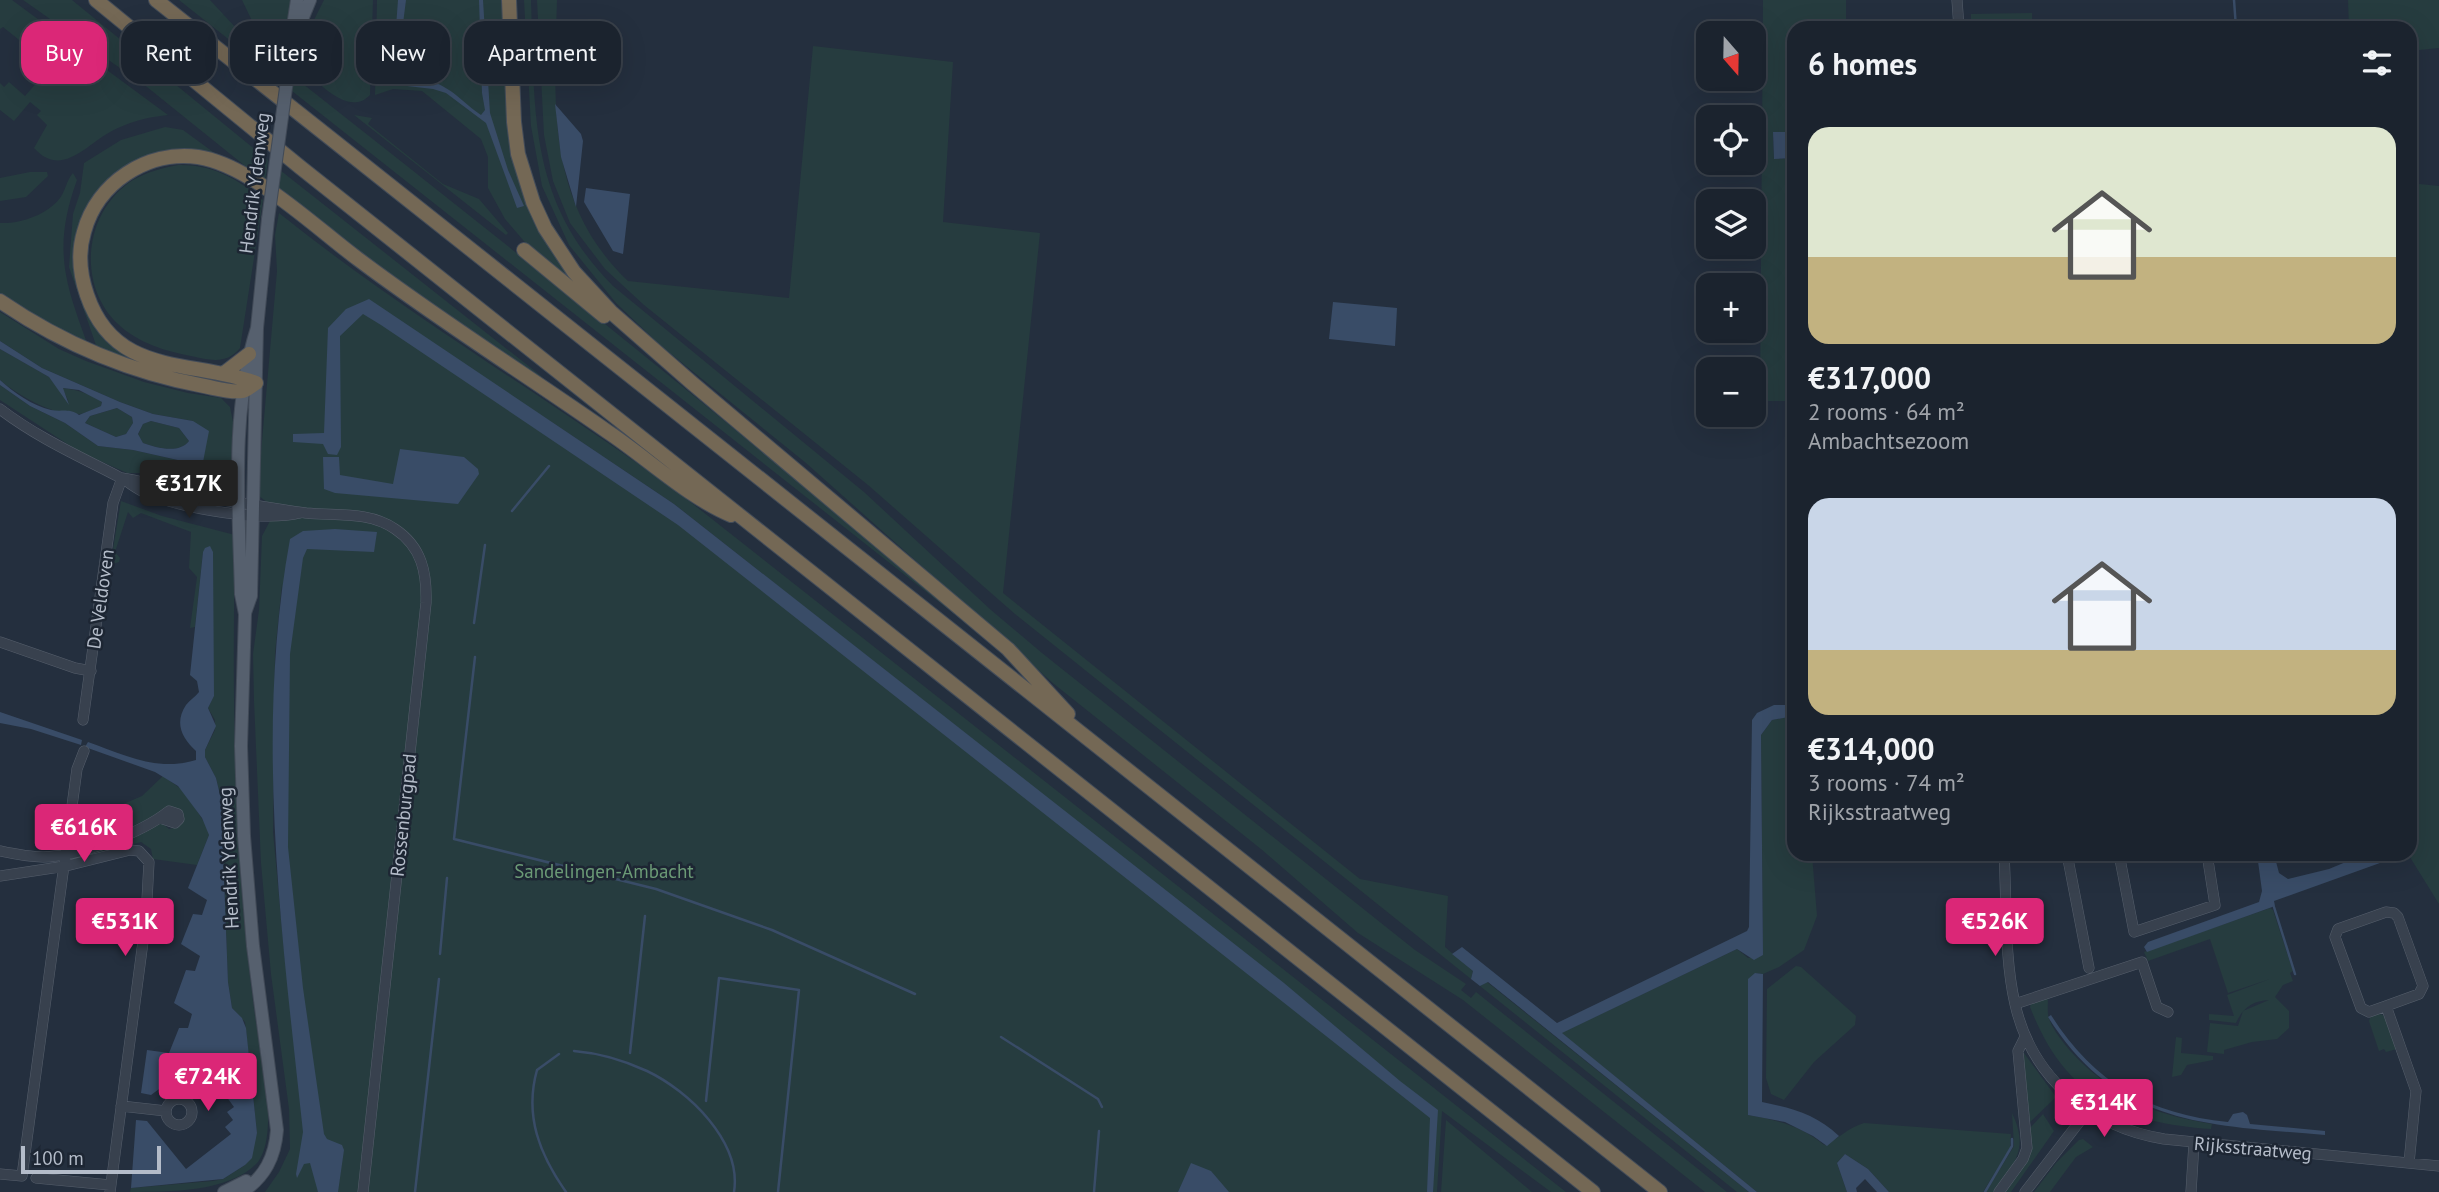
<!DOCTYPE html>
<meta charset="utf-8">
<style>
:root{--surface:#1b232e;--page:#282f3a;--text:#f1f3f6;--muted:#a0a4aa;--line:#39404a;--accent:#db2777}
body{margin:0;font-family:"PT Sans",sans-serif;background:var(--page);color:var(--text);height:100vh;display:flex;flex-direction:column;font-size:26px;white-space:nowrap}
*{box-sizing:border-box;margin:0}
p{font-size:23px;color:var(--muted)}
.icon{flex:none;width:38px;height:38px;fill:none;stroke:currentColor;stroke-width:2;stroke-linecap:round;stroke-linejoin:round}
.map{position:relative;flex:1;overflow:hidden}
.drawer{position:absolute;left:1787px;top:21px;width:630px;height:840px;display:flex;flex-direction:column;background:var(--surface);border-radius:21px;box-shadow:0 7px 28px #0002,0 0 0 2px var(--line)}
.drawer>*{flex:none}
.hud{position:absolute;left:21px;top:21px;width:665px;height:63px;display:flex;gap:14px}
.needle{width:46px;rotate:160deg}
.controls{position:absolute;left:1696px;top:21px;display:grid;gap:14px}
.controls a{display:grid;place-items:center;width:70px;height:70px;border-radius:14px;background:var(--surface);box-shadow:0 7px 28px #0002,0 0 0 2px var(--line);font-size:35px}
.scale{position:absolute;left:21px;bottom:18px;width:140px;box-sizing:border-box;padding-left:7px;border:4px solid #b4bcc9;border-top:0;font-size:19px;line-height:24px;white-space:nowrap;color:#b4bcc9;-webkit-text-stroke:5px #1d2633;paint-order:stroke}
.price{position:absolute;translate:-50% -60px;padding:0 16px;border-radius:7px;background:var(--accent);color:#fff;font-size:23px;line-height:46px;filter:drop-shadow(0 2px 4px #0008)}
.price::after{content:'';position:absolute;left:50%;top:42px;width:21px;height:16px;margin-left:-10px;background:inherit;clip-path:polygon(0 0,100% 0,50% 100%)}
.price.current{background:#222;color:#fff}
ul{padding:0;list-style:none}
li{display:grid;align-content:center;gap:14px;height:371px;padding:0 21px}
li span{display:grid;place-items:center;height:217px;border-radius:21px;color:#555}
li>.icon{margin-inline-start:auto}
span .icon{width:126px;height:126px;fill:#fffc;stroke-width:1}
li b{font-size:30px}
h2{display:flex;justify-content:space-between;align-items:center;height:84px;padding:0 21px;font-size:30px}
.pill{padding:0 24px;border-radius:21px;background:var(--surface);box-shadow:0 7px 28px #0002,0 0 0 2px var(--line);font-size:24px;line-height:63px}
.pill.current{background:var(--accent);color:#fff}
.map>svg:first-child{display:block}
</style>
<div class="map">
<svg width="2439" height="1192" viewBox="0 0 2439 1192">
<rect width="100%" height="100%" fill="#242f3e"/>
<path fill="#263c3f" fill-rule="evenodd" d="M0,0H12L168,115C148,117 128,122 110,132C85,146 61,178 34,148L47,125L37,115L41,111L30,102L14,121L0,110V83L4,87L9,82L25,96L39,80L33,74L36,71L26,62L34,52L3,27L0,29Z
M23,0H72L268,160L265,182L147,87Z
M179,0H210L247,40L282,67L280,80Z
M242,0H293L283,52L255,27Z
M324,0H373L370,95C348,118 318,81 300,67L306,36Z
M377,0H508L516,150L581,289L535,254L505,219L488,188V157L481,139L422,91L393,89L375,95Z
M524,0H531C535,112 528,200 613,286L864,492L991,610L1042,653L1415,950L1466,984L1461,990L1471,998L1476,992L1727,1192H1705L1463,1000L1358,933L1261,849L1054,684L806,463L660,345L616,303L569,245L542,186L531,126Z
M537,0H557C554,104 546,203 628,281L789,298L813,46L953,62L943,222L1040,233L1003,593L1360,879L1448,896L1445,947L1473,971L1471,979L1015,614L868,485L644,305L605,269L570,223L553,181L544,135Z
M1763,0H1846V28H1794V132L1773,133L1774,159L1794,158V401H1760Z
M2348,0H2439V48L2410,51V28H2349Z
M2032,13V28H1971V14Z
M293,80H298C527,260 755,442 977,632L292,91Z
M354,115L372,118L368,124L443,184L479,199L508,233L506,235Z
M165,127L183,130L220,157L193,152L109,182L77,262L112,339L237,383L236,385L181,379L98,351L69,267L73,214L80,193L84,163L121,140Z
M178,165C212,164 238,179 263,200L240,348C226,365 210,360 191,356C165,351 138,343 118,324C76,284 84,211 133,180C147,172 162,168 178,165Z
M280,170L545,379L433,306L277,192Z
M30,172H47L48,176L26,197L0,201V178Z
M73,173L77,180C52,249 65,283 89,348L0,295V223C20,224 47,215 60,198C66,190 66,181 73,173Z
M2410,183L2439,186V904L2408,854Z
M279,213C406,315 547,397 679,493L1566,1192H1551L1442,1111L1437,1192H265L279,1172L290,1149L289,1109L271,974L261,863L254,701L253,654L259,610L262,536L270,521L283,520V505L268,503L259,496V475L277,271L275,235ZM370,308L550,421L674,504L1053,803L527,412ZM282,584L285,961L273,832L275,653Z
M0,312L59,349L86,361L144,382L188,393L221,398L230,407L233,422L231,480L222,490L208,494L174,487L141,473H127L78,451L0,400V385L30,406L65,423L98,446L133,450L191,463L203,462L193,421L153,414L120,402L42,368L0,341Z
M0,349L49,377L69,402L62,388C78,390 89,393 102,402L101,406C95,408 87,413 80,414C58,418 17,395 0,380Z
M117,408L132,417L133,423L126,434L116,437L85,423L90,416Z
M151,421L179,428L189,441C179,454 157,448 143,443L138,435L143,424Z
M121,501L162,516L235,535C232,695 233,857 255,1016C260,1052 280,1131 258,1162C231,1192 172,1192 130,1192L131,1188L213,1181L223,1179L245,1165L257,1133L245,1022L232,1008L228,982L221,799L216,778L205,757V750L215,730V720L208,708L214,696L203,552L195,627L190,628L197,577L189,568L191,532L141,513L133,518L128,512L115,552L120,558L119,562L113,564L111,561Z
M1794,716V854H1812L1817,916L1804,950L1779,967L1763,974L1755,973L1748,1115C1777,1120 1802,1126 1824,1145C1839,1139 1847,1128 1864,1123L2011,1134L2010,1148L1983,1192H1889L1868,1169L1845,1154L1837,1163L1847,1192H1757L1561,1033L1737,949L1748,958L1763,955L1761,735L1772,720Z
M163,776L184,791L208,828L209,835L197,865L153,859L151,849L141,842L73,861V857L105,848L162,823L169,829L178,827L181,814L173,808L109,837L72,849L76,824L142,796Z
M2270,908L2273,910L2293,971L2290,973L2293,981L2283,985L2275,997L2289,1011V1028L2277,1039L2252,1042L2224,1050V1054L2207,1052L2210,1023L2238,1026L2243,1011L2269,1000C2253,1001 2243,1007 2236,1023L2209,1020V1014L2234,1016L2227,995L2270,979L2228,993L2210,939L2148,961L2144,952Z
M1796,966L1801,967L1856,1016L1855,1025L1814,1062L1784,1100L1771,1094L1766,1078L1767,989Z
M1487,982L1749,1192H1737L1480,986Z
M2048,997C2048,1004 2047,1013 2049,1019C2063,1053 2111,1091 2144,1106C2165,1115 2189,1120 2212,1124L2211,1129C2122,1123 2065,1097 2030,1007L2031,1004Z
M2378,1013L2385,1016L2397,1049L2386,1052L2384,1049L2379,1051L2369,1021L2371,1015Z
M2176,1037L2182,1038L2181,1053L2213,1056V1060L2187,1065L2181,1075L2172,1077Z
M2021,1049L2056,1097L2028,1124Z
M2012,1113C2029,1149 2015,1162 1995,1192H1986L2014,1146Z
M2043,1114L2054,1131L2011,1192H2001L2028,1151L2029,1129Z
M1446,1120L1532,1192H1441Z
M2083,1139L2093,1147L2076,1157L2050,1192H2034L2056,1163L2079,1140Z"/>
<path fill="#394c67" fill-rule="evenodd" d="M398,0H406L396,79C407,84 418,79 429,81C451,86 464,104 481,115L485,110L482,93L479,0H483L490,113L508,170L524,206L517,208L486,123L446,93L433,89L398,85L392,81Z
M555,104L581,134L583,141L576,207L561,157Z
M1773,132H1794V158L1774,159Z
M586,188L630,194L623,254L613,251L584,202Z
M369,299L674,504L1284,983L1400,1081L1438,1110L1433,1192H1427L1430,1118L678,525L381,325L363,314L340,336L341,447L337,455L328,454L323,444L293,442V434L324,433L328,328L346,309Z
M1333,302L1397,308L1395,346L1329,339Z
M0,341L42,368L120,402L153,414L193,421L209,431L203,462L191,463L133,450L98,446L65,423L30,406L0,385V380C13,392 33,406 51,410C62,412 69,408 79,415L101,406L102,402L79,390L63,388L69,405L49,377L0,349ZM117,408L132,417L133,423L126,434L116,437L85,423L90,416ZM151,421L179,428L189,441C179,454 157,448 143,443L138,434L143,424Z
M400,449L464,457L478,469L479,474L458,504L335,493L324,489L323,457H339L340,475L393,484Z
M335,529L377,532L374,552L307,549L303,558L290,654L288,847L303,988L324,1134L327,1139L342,1145L344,1150L338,1192H318L310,1163L304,1164L297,1178L296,1174L303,1132C282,935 254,735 290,539L303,531Z
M210,546L213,552L214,696L208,708L216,726L205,750V757L216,778L221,799L228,982L232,1008L242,1018L246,1028L257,1133L252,1158L245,1165L223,1179L131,1188L136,1120L147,1121L186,1169L231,1134L225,1127L233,1120L227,1112L234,1107L226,1096L228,1094L206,1065L203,1067L197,1061L151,1095L141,1093L147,1050L169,1053L179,1028H188L192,1014L174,1003L186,970L195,971L200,956L181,944L193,914L202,915L207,900L188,888L209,835L202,818L178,786L155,772L85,747L88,742C124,755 158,772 196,760V751C182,738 174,723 186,705C190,700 195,697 199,692L197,681L190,675L203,552L205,548Z
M1774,705H1794V716L1772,720L1761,735L1763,955L1754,960L1737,949L1562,1033L1757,1192H1749L1488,982L1480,986L1471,979L1473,971L1452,954L1462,947L1557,1023L1747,931L1749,927L1752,720L1757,713Z
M0,712L82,740L81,745L31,729L0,723Z
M2257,854H2274L2279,873L2288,879L2329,869L2365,854H2405L2274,901L2275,906L2147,952L2144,947L2148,942L2259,902L2262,891Z
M1755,973L1763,974L1762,1102C1792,1108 1816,1114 1839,1136L1827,1146L1813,1136L1785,1122L1748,1115V979Z
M2051,1015C2094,1083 2149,1114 2228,1122L2233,1114L2243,1112L2247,1115L2250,1124L2325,1131V1135C2209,1125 2117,1127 2048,1017Z
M1845,1154L1868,1169L1889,1192H1877L1865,1179L1856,1188L1857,1192H1847L1837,1163Z
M1191,1163L1211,1171L1229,1192H1178Z"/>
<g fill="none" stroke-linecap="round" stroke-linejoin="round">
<path stroke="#394c67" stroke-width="2.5" d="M2234,0L2236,28
M512,511L549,466
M474,623L485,545
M475,657L454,839L656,889L772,930L915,994
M2274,907L2295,974
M440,954L447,878
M1001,1037L1098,1099L1102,1107
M574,1051C599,1053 623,1060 647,1071C689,1091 742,1142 734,1192
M630,1053L645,916
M559,1054L537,1070C524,1116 540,1155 566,1192
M706,1101L719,978L799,990L778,1192
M415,1192L439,979
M1094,1192L1099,1131
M1985,1192L2012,1146V1139"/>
<g stroke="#565f6c" stroke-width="11">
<path id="minor" d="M1957,0L1959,28
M0,409C38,438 79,456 121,478C130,483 138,490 148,494C186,509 261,522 300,513
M122,478C149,482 174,491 200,496C235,502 271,508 306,513C336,516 369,511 395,529C422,547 427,573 426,603L363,1192
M0,642L75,668L91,671
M83,720L113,503L122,478
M0,851C14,854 28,857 43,857C79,856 140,834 169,811L178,814L179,819L175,823L160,818
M2004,854C2007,903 2004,956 2015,1004C2032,1079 2091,1127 2164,1139L2439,1166
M2067,854L2089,968
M2119,854L2134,932L2215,905L2207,854
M0,876L66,866L130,850L139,851L149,862L146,919L110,1192
M2015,1004L2142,962L2157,1007L2168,1012
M2386,1006L2369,1012L2361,1008L2335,937L2338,929L2386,912L2394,913L2398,917L2423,986L2419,994L2386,1006L2416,1091L2409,1163
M166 1112a13 13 0 1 1 26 0a13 13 0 1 1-26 0Z
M121,1106L166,1111
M0,1174L22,1176L77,769L84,751
M36,1178L110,1185
M1999,1192L2023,1159L2027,1148L2018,1051L2025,1037
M2025,1192L2087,1112
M2191,1192L2194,1143"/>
</g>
<g stroke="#414a57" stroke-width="14">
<path id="major" d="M293,26L297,0
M292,44L310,0
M245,613L251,596L257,328L268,219
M224,1192L246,1181
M242,1192C265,1177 275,1157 277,1130L253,946L244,836L241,746L245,614L241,594C239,507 230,412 257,328"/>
</g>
<g stroke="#434c59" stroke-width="16">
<path id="highway" d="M96,0L300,167L1593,1192
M156,0L1660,1192
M509,0L514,122L518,154L533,202L545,228L574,272L611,312L692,383L1008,649L1068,714
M524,250L604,316
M0,301C63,344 129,372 204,386C215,388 231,393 242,391C246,391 252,385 256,383
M223,374L249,354
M256,383C192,359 115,378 87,295C80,275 78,252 84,232C97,183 147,150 198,157C251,165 315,227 358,259C439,320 525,374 608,432C647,458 688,497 731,515"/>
</g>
<use href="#minor" stroke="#38414e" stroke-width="10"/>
<use href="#major" stroke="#56606e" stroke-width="12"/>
<use href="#highway" stroke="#746855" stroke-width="14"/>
<g stroke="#414a57" stroke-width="14" stroke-linecap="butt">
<path id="major-bridge" d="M268,219L292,44"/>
</g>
<use href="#major-bridge" stroke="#56606e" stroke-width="12"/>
</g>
<g text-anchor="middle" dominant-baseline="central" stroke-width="5" stroke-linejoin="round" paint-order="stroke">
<g font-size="19" fill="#b4bcc9" stroke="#1d2633">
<text transform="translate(254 183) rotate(-83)">Hendrik Ydenweg</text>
<text transform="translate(100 599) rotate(-82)">De Veldoven</text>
<text transform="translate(403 815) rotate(-84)">Rossenburgpad</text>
<text transform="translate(228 858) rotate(-93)">Hendrik Ydenweg</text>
<text transform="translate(2253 1148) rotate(5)">Rijksstraatweg</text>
</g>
<g font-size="19" fill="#6b9a76" stroke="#1d2633">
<text x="604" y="871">Sandelingen-Ambacht</text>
</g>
</g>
</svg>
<div class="controls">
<a><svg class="needle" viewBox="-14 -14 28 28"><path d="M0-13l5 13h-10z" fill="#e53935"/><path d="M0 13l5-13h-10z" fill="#a0a4aa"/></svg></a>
<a><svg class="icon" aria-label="locate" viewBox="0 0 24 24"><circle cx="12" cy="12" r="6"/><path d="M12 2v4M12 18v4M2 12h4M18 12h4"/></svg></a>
<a><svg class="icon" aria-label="layers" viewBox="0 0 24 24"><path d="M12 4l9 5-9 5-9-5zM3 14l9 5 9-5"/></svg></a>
<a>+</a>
<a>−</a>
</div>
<div class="scale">100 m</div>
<b class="price current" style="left:189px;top:520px">€317K</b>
<b class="price" style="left:84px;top:864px">€616K</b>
<b class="price" style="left:125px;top:958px">€531K</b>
<b class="price" style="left:1995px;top:958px">€526K</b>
<b class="price" style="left:208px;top:1113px">€724K</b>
<b class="price" style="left:2104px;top:1139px">€314K</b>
<div class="hud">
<a class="pill current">Buy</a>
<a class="pill">Rent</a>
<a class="pill">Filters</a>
<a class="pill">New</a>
<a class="pill">Apartment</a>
</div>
<section class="drawer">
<h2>6 homes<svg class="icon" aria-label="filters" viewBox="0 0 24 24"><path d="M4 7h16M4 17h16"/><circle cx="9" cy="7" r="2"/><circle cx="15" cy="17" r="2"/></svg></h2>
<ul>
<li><span style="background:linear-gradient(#dfe7d0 60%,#c2b280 0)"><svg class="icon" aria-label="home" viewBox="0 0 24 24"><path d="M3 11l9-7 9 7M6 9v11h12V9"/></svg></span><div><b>€317,000</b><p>2 rooms · 64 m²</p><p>Ambachtsezoom</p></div></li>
<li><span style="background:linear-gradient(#c9d6e8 70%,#c2b280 0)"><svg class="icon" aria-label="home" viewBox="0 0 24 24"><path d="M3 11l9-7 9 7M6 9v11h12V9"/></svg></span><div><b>€314,000</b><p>3 rooms · 74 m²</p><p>Rijksstraatweg</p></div></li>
</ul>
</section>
</div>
